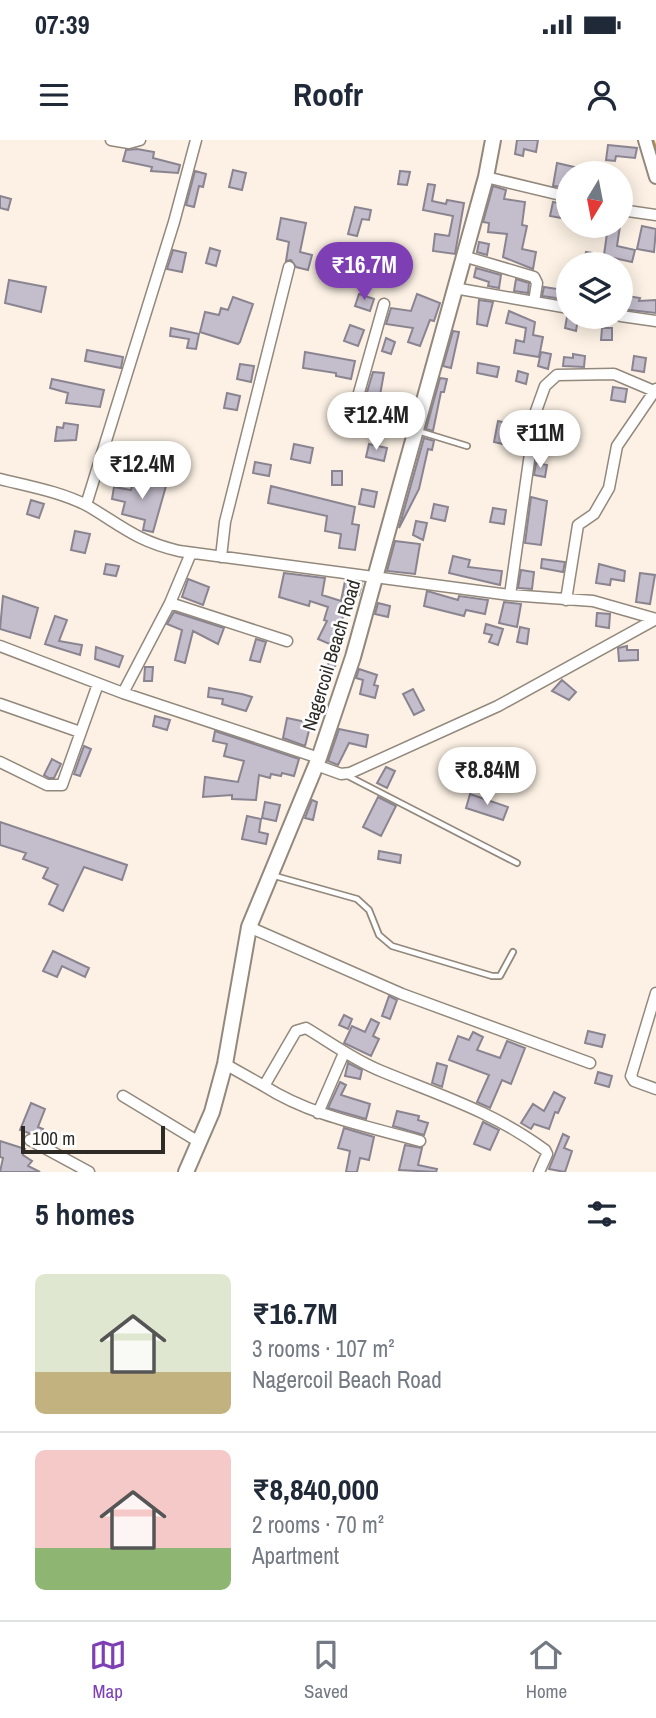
<!DOCTYPE html>
<meta charset="utf-8">
<style>
:root{--surface:#fff;--page:#f2f2f3;--text:#1f2937;--muted:#747a83;--line:#e0e1e3;--accent:#7e3fb4}
body{margin:0;font-family:"Archivo Narrow",sans-serif;background:var(--page);color:var(--text);height:100vh;display:flex;flex-direction:column;font-size:26px;white-space:nowrap}
*{box-sizing:border-box;margin:0}
p{font-size:23px;color:var(--muted)}
.icon{flex:none;width:38px;height:38px;fill:none;stroke:currentColor;stroke-width:2;stroke-linecap:round;stroke-linejoin:round}
.map{position:relative;height:1032px;overflow:hidden}
.panel{display:flex;flex-direction:column;background:var(--surface);flex:1}
.panel>*{flex:none}
.needle{width:46px;rotate:190deg}
.tools{position:absolute;left:556px;top:21px;display:grid;gap:14px}
.tools a{display:grid;place-items:center;width:77px;height:77px;border-radius:50%;background:var(--surface);box-shadow:0 4px 18px #0003;font-size:35px}
.scale{position:absolute;left:21px;bottom:18px;width:144px;box-sizing:border-box;padding-left:7px;border:4px solid #2e2a25;border-top:0;font-size:19px;line-height:24px;white-space:nowrap;color:#2e2a25;-webkit-text-stroke:5px #fff;paint-order:stroke}
.price{position:absolute;translate:-50% -60px;padding:0 16px;border-radius:24px;background:#fff;color:#222;font-size:23px;line-height:46px;filter:drop-shadow(0 2px 4px #0008)}
.price::after{content:'';position:absolute;left:50%;top:42px;width:21px;height:16px;margin-left:-10px;background:inherit;clip-path:polygon(0 0,100% 0,50% 100%)}
.price.selected{background:var(--accent);color:#fff}
ul{padding:0;list-style:none}
li{display:flex;align-items:center;gap:21px;height:175px;padding:0 35px}
li+li{border-top:2px solid var(--line)}
li span{display:grid;place-items:center;flex:none;width:196px;height:140px;border-radius:10px;color:#555}
li>.icon{margin-inline-start:auto}
span .icon{width:84px;height:84px;fill:#fffc;stroke-width:1}
li b{font-size:30px}
h2{display:flex;justify-content:space-between;align-items:center;height:84px;padding:0 35px;font-size:30px}
.status{display:flex;justify-content:space-between;align-items:center;height:49px;padding:0 35px;background:var(--surface);direction:ltr}
.status svg{height:19px;fill:currentColor}
header{display:flex;justify-content:space-between;align-items:center;height:91px;padding:0 35px;background:var(--surface);font-size:32px;font-weight:800}
.dock{display:flex;justify-content:space-around;align-items:center;height:98px;border-top:2px solid var(--line);background:var(--surface);font-size:19px;color:var(--muted)}
.dock a{display:grid;justify-items:center;gap:4px}
.dock .selected{color:var(--accent)}
.map>svg:first-child{display:block}
</style>
<div class="status"><b>07:39</b><svg viewBox="0 0 49 12"><path d="M0 12V9h3v3zM5 12V6h3v6zM10 12V3h3v9zM15 12V0h3v12zM26 1h20v11H26zM47 4h2v5h-2z"/></svg></div>
<header><svg class="icon" aria-label="menu" viewBox="0 0 24 24"><path d="M4 6h16M4 12h16M4 18h16"/></svg>Roofr<svg class="icon" aria-label="person" viewBox="0 0 24 24"><circle cx="12" cy="8" r="4"/><path d="M4 21q1-7 8-7t8 7"/></svg></header>
<div class="map">
<svg width="656" height="1032" viewBox="0 0 656 1032">
<rect width="100%" height="100%" fill="#fcf1e4"/>
<g fill="none" stroke-linecap="round" stroke-linejoin="round">
<path stroke="#c6904a" stroke-width="2.5" d="M653,0L656,8"/>
</g>
<path fill="#c4becc" stroke="#8a8491" stroke-width="2" d="M517,0H538L536,12L524,9L523,16L515,14Z
M608,5L637,8L635,18L616,16L615,21L606,20Z
M137,9L154,12L153,18L180,25L178,33L151,31L152,27L123,21L126,10Z
M557,23L587,30L586,33H569V48L553,46Z
M233,30L246,33L242,50L229,47Z
M195,31L206,34L203,47L199,46L194,67L186,65Z
M400,31L410,32L407,45L398,44Z
M428,44L435,45L432,61L446,64L447,60L464,63L455,114L433,111L435,94L449,96L453,76L423,70Z
M493,46L506,50L504,59L525,62L522,85L527,86L522,109L536,112L533,129L503,117L507,94L488,92L489,83L483,82Z
M0,56L11,59L8,70L0,68Z
M553,62L569,65L567,79L550,76Z
M355,67L371,70L369,80L362,79L357,96L348,94Z
M281,78L306,83L300,112L312,115L308,130L296,127L291,120L286,121L289,102L277,99Z
M608,86H620L617,106L635,110L632,122L614,118L613,124L584,122L586,112L604,115Z
M642,86L656,89L654,112L637,109Z
M479,102L489,104L487,115L477,112Z
M210,108L220,111L216,126L206,123Z
M173,110L186,113L182,132L167,129Z
M330,118L340,121L335,140L324,136Z
M476,128L501,135L499,148L488,146L489,142L474,137Z
M516,139L529,143L528,153L514,151Z
M9,140L46,147L41,172L5,163Z
M544,147L564,150L563,159L542,156Z
M359,154L374,159L370,171L355,166Z
M417,154L440,163L434,181L430,180L420,206L408,202L413,188L386,184L391,168L411,171Z
M621,155L640,158L639,161L656,160V173L621,169Z
M233,157L253,164L240,202L238,204L200,192L205,172L219,175L221,168L228,170Z
M479,160L493,162L487,186L477,184Z
M509,171L535,182L533,195L543,197L539,217L514,213L516,200L524,202L526,188L506,183Z
M567,177L578,179L576,191L565,188Z
M350,185L364,190L358,206L344,201Z
M171,188L199,194L196,209L187,208L189,199L170,196Z
M602,188H612V200H601Z
M453,191L459,192L451,228L443,226Z
M386,198L395,202L391,214L382,211Z
M87,210L123,217L121,228L85,221Z
M305,212L355,221L351,239L336,236V233L303,228Z
M541,212L551,214L548,229L538,226Z
M573,214L585,216L584,227L563,226L564,217L573,218Z
M634,216L646,218L644,232L632,230Z
M478,223L499,227L497,237L477,233Z
M240,224L254,226L251,242L237,239Z
M518,231L528,234L526,244L516,241Z
M373,232L384,233L380,255L407,261L403,279L362,269Z
M440,238L447,239L444,252H441L433,291L426,289Z
M52,239L104,250L100,267L66,263L68,253L50,248Z
M613,247L627,249L625,262L611,260Z
M227,253L240,256L237,270L224,268Z
M498,281L515,285L511,306L494,302Z
M64,283L78,285L76,300L55,301L57,287L63,288Z
M424,298L434,301L432,310L428,309L419,349L399,388Z
M294,304L313,308L310,323L291,319Z
M369,304L387,308L384,321L366,317Z
M255,322L271,325L269,336L253,333Z
M536,323L547,325L545,337L534,335Z
M332,331H342V345H332Z
M134,338L166,346L153,392L143,390L145,380L122,374L125,362L112,359L114,347L131,350Z
M271,346L355,367L352,384L359,385L355,410L339,408L341,394L325,391L327,376L268,363Z
M362,349L377,352L374,367L359,364Z
M531,357L547,361L541,405L525,403Z
M31,360L44,364L39,378L27,374Z
M434,364L448,367L445,381L431,378Z
M493,368L506,370L504,384L490,382Z
M416,381L427,383L423,400L413,395Z
M75,391L90,394L85,413L71,410Z
M395,401L420,404L415,434L387,431Z
M453,416L470,420L468,427L502,431L500,445L449,433Z
M542,419L565,422L563,432L541,428Z
M106,424L119,426L116,436L104,434Z
M599,424L625,431L624,441L611,439L610,445L596,443Z
M521,430L534,432L532,449L518,448Z
M284,433L325,438L322,455L341,461L345,441L362,443L359,455L350,453L334,506L318,499L327,481L324,480L328,467L310,461L309,466L279,457Z
M640,433L655,435L650,464L636,462Z
M188,439L209,447L203,465L182,457Z
M427,451L458,460L459,456L488,460L485,474L466,470L464,476L424,466Z
M3,456L38,468L30,498L0,489Z
M504,462L521,464L517,487L499,483Z
M378,463L390,466L388,477L375,474Z
M174,472L224,488L218,504L193,491L185,523L175,520L182,490L167,484Z
M597,473L610,474L609,488L596,486Z
M55,476L67,480L59,501L82,505L80,515L45,504Z
M486,484L503,489L498,505L489,502L492,495L484,493Z
M520,487L529,489L527,504L517,502Z
M256,499L266,502L260,522L250,520Z
M627,506V510H638V520L619,521L618,508Z
M96,507L123,516L119,527L95,519Z
M332,512L339,514L334,530L327,528Z
M145,527H153L152,541H144Z
M359,529L377,535L374,545L378,546L375,558L360,554L363,540L356,538Z
M562,540L576,552L569,560L552,551Z
M209,548L242,554L252,557L246,571L222,564L223,559L208,557Z
M413,549L424,570L414,575L403,554Z
M155,576L170,580L167,590L153,586Z
M287,578L311,583L305,606L283,598Z
M339,589L368,595L366,607L349,603L338,625L328,621Z
M215,591L299,619L294,636L282,633L281,636L271,634L270,638L259,635L256,660L232,659V655L203,657L205,637L238,642L244,621L224,616L227,604L213,601Z
M84,606L91,609L80,636L74,634Z
M52,619L61,624L54,638H49L44,635Z
M386,627L395,631L387,648L377,643Z
M470,654L508,667L503,680L466,668Z
M378,657L396,666L381,696L363,687Z
M312,660L317,662L313,680L305,678Z
M265,662L280,665L276,681L262,678Z
M247,676L261,679L259,692L268,694L266,704L242,699Z
M0,682L127,725L122,740L84,727L63,771L49,764L58,745L43,738L48,728L23,719L26,713L0,705Z
M379,711L401,715L400,723L378,719Z
M53,811L89,828L85,837L62,826L57,837L43,831Z
M389,856L397,860L390,879L382,876Z
M344,875L352,879L348,889L339,885Z
M371,879L379,883L373,896L379,899L371,916L344,903L352,886L365,892Z
M588,891L605,895L602,907L585,903Z
M473,892L483,897L477,910L500,918L507,901L525,908L511,944L502,940L490,968L477,962L489,935L449,920L458,896L469,900Z
M348,923L362,930L360,939L345,936Z
M437,923L447,926L442,947L432,943Z
M598,932L612,936L609,947L595,943Z
M340,942L346,945L341,955L370,964L366,979L328,968Z
M554,952L565,958L558,973L555,972L549,989L534,984L531,989L521,983L533,964L544,971Z
M31,963L45,969L38,987L43,989L40,997L20,990Z
M397,971L419,976L418,980L428,983L424,995L393,986Z
M483,982L499,990L490,1010L474,1004Z
M344,988L374,997L369,1020L360,1018L357,1032H346L350,1011L338,1008Z
M563,994L569,997L564,1008L572,1011L565,1032L549,1029Z
M0,1001L25,1009L23,1015L32,1021L28,1026L40,1032H0L3,1018L0,1017Z
M405,1005L422,1008L418,1025L437,1029L436,1032L399,1030Z"/>
<g fill="none" stroke-linecap="round" stroke-linejoin="round">
<g stroke="#92887c" stroke-width="8">
<path id="service" d="M418,291L467,306
M346,635L517,723
M275,736L357,759L369,770L379,795L392,806L492,836H500L513,812"/>
</g>
<g stroke="#92887c" stroke-width="13">
<path id="minor" d="M111,0L129,3L140,0
M486,37L569,57
M621,70L656,75
M463,116L534,137L537,143L534,162
M454,148L569,168
M384,164L353,274L413,289
M621,176L656,181
M0,339C28,346 62,352 88,366C123,387 137,401 179,411L510,455L593,461L656,479
M86,365L174,82L196,0
M191,413L170,463L287,501
M221,417L225,382L289,127
M510,455L536,271L545,246L557,235L614,234L654,251
M566,460L578,385L594,374L609,348L617,306L656,249
M0,506L123,553L319,618
M123,553L170,463
M0,564L80,592
M0,622L47,645H62L98,544
M316,625L341,634L350,633L498,566L656,479
M249,787L402,854L590,923
M656,853L631,936L634,941L656,949
M225,924L264,946L296,891L306,888C331,903 354,920 381,931C439,955 494,972 545,1010L547,1014L539,1032
M264,946C311,976 367,986 420,1001
M123,956L199,1002
M318,973L344,913
M30,1000L89,1032"/>
</g>
<g stroke="#92887c" stroke-width="16">
<path id="tertiary" d="M645,0L656,37"/>
</g>
<g stroke="#92887c" stroke-width="18">
<path id="secondary" d="M186,1032L212,972L225,924L249,787L319,618L353,517L486,37L493,0"/>
</g>
<use href="#service" stroke="#fff" stroke-width="4.5"/>
<use href="#minor" stroke="#fff" stroke-width="10"/>
<use href="#tertiary" stroke="#fff" stroke-width="12"/>
<use href="#secondary" stroke="#fff" stroke-width="14"/>
</g>
<g text-anchor="middle" dominant-baseline="central" stroke-width="5" stroke-linejoin="round" paint-order="stroke">
<g font-size="19" fill="#2e2a25" stroke="#fff">
<text transform="translate(331 515) rotate(-73)">Nagercoil Beach Road</text>
</g>
</g>
</svg>
<div class="tools">
<a><svg class="needle" viewBox="-14 -14 28 28"><path d="M0-13l5 13h-10z" fill="#e53935"/><path d="M0 13l5-13h-10z" fill="#747a83"/></svg></a>
<a><svg class="icon" aria-label="layers" viewBox="0 0 24 24"><path d="M12 4l9 5-9 5-9-5zM3 14l9 5 9-5"/></svg></a>
</div>
<div class="scale">100 m</div>
<b class="price selected" style="left:364px;top:162px">₹16.7M</b>
<b class="price" style="left:376px;top:312px">₹12.4M</b>
<b class="price" style="left:540px;top:330px">₹11M</b>
<b class="price" style="left:142px;top:361px">₹12.4M</b>
<b class="price" style="left:487px;top:667px">₹8.84M</b>
</div>
<section class="panel">
<h2>5 homes<svg class="icon" aria-label="filters" viewBox="0 0 24 24"><path d="M4 7h16M4 17h16"/><circle cx="9" cy="7" r="2"/><circle cx="15" cy="17" r="2"/></svg></h2>
<ul>
<li><span style="background:linear-gradient(#dfe7d0 70%,#c2b280 0)"><svg class="icon" aria-label="home" viewBox="0 0 24 24"><path d="M3 11l9-7 9 7M6 9v11h12V9"/></svg></span><div><b>₹16.7M</b><p>3 rooms · 107 m²</p><p>Nagercoil Beach Road</p></div></li>
<li><span style="background:linear-gradient(#f6c9c9 70%,#8fb573 0)"><svg class="icon" aria-label="home" viewBox="0 0 24 24"><path d="M3 11l9-7 9 7M6 9v11h12V9"/></svg></span><div><b>₹8,840,000</b><p>2 rooms · 70 m²</p><p>Apartment</p></div></li>
</ul>
</section>
<nav class="dock">
<a class="selected"><svg class="icon" aria-label="map" viewBox="0 0 24 24"><path d="M3 6l6-2 6 2 6-2v14l-6 2-6-2-6 2zM9 4v14M15 6v14"/></svg>Map</a>
<a><svg class="icon" aria-label="saved" viewBox="0 0 24 24"><path d="M7 4h10v16l-5-4-5 4z"/></svg>Saved</a>
<a><svg class="icon" aria-label="home" viewBox="0 0 24 24"><path d="M3 11l9-7 9 7M6 9v11h12V9"/></svg>Home</a>
</nav>
